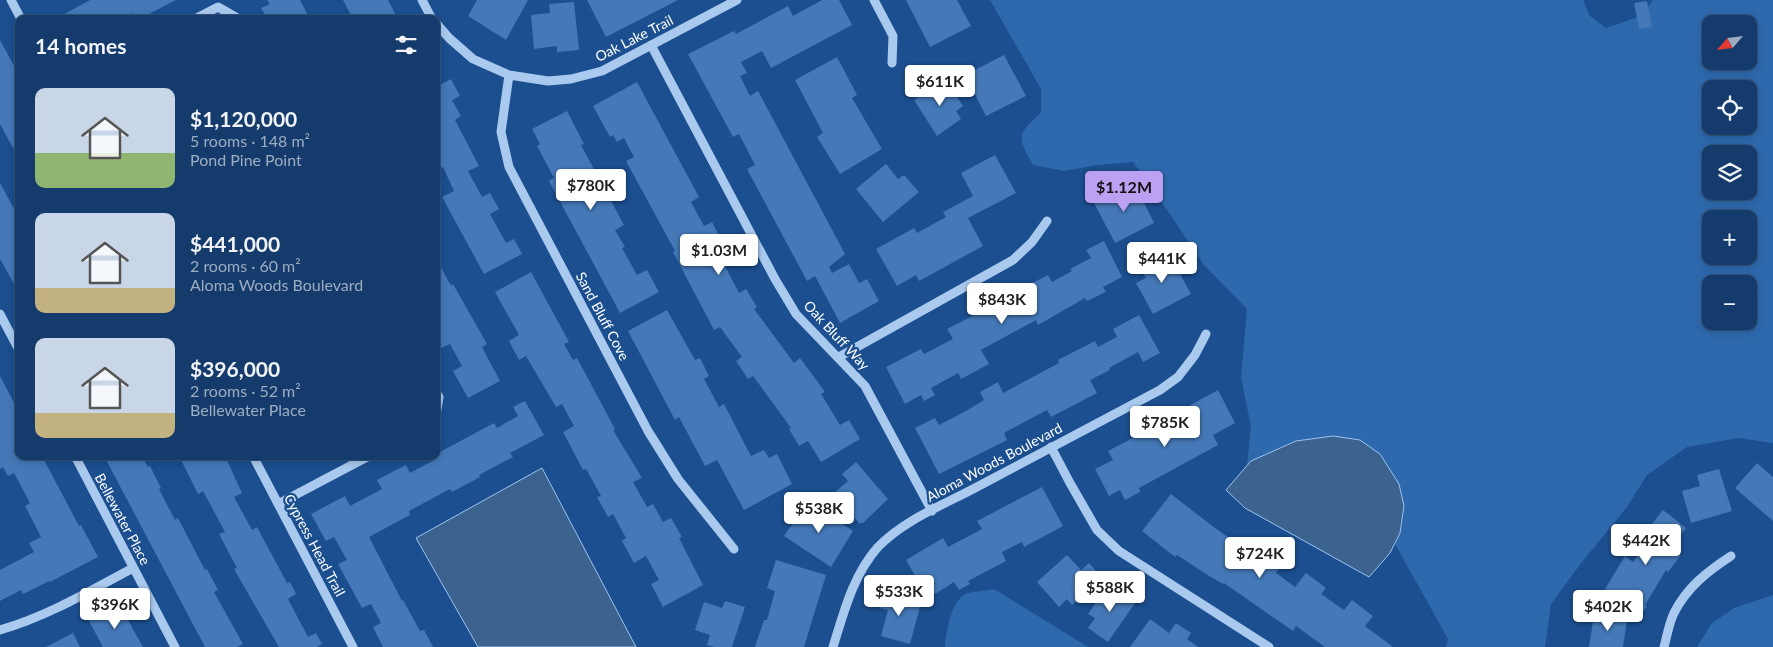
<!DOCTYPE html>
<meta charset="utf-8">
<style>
:root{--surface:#143b6b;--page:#214673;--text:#f1f3f6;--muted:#9dadc1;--line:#33557e;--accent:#bca0f2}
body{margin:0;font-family:Lato,sans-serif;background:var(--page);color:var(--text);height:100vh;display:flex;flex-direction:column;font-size:19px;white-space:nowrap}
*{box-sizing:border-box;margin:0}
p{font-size:16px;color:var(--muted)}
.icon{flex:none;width:28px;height:28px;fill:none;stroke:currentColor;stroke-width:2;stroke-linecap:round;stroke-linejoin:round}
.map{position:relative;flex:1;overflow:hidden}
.side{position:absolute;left:15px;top:15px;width:425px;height:445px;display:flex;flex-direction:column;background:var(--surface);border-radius:10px;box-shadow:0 2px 8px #0003,0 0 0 1px var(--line)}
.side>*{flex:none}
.needle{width:32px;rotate:242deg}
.tools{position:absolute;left:1702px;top:15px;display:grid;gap:10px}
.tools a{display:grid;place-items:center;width:55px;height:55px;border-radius:10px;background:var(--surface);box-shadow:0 2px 8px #0003,0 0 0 1px var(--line);font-size:25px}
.price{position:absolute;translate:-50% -42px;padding:0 11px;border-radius:5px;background:#fff;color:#222;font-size:16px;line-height:32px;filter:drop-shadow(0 1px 2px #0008)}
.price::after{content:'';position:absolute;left:50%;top:30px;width:15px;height:11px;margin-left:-8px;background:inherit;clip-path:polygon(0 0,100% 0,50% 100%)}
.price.current{background:var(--accent);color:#111}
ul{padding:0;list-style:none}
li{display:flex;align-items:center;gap:15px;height:125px;padding:0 20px}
li span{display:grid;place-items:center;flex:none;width:140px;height:100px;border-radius:10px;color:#555}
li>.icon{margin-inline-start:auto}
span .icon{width:60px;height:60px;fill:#fffc;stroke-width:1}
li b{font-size:21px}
h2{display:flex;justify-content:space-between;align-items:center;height:60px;padding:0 20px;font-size:21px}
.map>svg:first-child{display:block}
</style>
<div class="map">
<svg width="1773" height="647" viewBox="0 0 1773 647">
<rect width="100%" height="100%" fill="#1b4f8f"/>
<path fill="#2e69ad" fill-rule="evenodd" d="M990,0H1583L1590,16L1606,28L1641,16L1653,0H1773V443L1738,438L1687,447L1647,475L1627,507L1582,562L1551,604L1545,647H1446L1448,639L1395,544C1406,522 1405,507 1399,484L1296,441L1251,461L1247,466L1251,427L1241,377L1247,309L1204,265L1157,195L1133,162L1097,165L1064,171L1033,165C1016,134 1017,136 1041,112V89ZM1711,24H1749V61H1711ZM1711,89H1749V126H1711ZM1711,154H1749V191H1711ZM1711,219H1749V256H1711ZM1711,284H1749V321H1711Z
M994,589L1088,647H945C946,633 951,600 966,594C974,591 985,591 994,589Z
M1773,595V647H1697L1712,623L1734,608Z"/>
<path fill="#3c6290" stroke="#9cc4f0" d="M1333,436L1360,440L1380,454L1399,484L1404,506L1400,533L1390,553L1369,577L1245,508L1226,490L1251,461L1296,441Z
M542,468L636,647H478L416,538Z"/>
<path fill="#4478b7" d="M90,0H176L147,15L149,19H135L132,13L122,19H55Z
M267,0H300L310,19H267L261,8L270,4Z
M343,0H388L398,19H353Z
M477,0H528L506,40L468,16Z
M587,0H678L606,37Z
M822,0H839L852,25L771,68L762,51L741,62L747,73L740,76L750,96L758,91L845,254L829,267L832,273L849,264L859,283L867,279L879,301L840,323L815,276L807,281L747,169L755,165L739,134L733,137L688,54L734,31L736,34L788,6L793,16Z
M906,0H957L971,26L930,47Z
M1647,1L1652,27L1639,29L1634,3Z
M574,2L579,50L557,52V46L534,49L531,15L550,13L549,4Z
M0,40L19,75V159L0,124Z
M1004,55L1026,96L986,116L965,75Z
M837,57L857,95L852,98L882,149L840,174L817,137L823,133L795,80Z
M451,79L460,96L452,100L461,116L455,120L479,166L468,171L482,197L490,193L499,209L490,214L506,243L514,239L522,254L484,274L442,197L454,191L443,167L436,170V87Z
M946,80L963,106L956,111L961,119L937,136L914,100Z
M637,82L699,197L691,202L704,226L712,222L732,260L724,264L739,293L746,289L757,307L754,309L794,363L800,358L825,392L821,394L840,425L849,420L860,439L821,462L808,441L799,446L789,429L791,428L753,376L748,379L736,361L742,357L720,327L714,330L673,252L675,251L626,161L634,157L624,138L617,142L613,135L610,137L593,106Z
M567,111L584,144L581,145L624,225L615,230L625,247L622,248L637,275L647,270L659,292L620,313L549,181L554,178L537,146L540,144L532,129Z
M995,155L1016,193L968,218L983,246L919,281L916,275L897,286L876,249L914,228L917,233L946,217L943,212L973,196L961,173Z
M886,164L898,179L904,175L919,192L883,222L856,189Z
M0,183L19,218V293L0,259Z
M1135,184L1154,223L1115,243L1094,203Z
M1104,241L1122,277L1103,287L1106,292L1087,301L1085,298L1038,325L1036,320L981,350L989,364L961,379L958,373L931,388L935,395L924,401L921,395L905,404L886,367L921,349L924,354L953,339L947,329L1020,292L1019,290L1048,275L1052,282L1072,271L1070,269L1091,258L1086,250Z
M1168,252L1191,294L1153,314L1136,283L1146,278L1140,267Z
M436,258L451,286L453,284L487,344L482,347L500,381L468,398L453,371L462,366L450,344L441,348L436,340Z
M531,272L569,342L564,344L573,360L577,358L615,429L613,430L642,478L633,482L647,507L653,504L663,522L671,518L682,537L679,538L703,585L663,607L651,584L659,580L646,556L634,563L622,541L626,538L613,514L608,517L597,497L601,496L586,469L583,470L563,432L574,426L562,404L556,407L526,356L519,360L509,341L519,335L495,292Z
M667,310L695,360L700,358L709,376L704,379L719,407L724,404L751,456L764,450L769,458L777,454L792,484L744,510L717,460L705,466L679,417L675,420L628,331Z
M1139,315L1160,353L1143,362L1138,352L1109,368L1110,370L1090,380L1097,393L1051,417L1047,410L1004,433L1007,440L939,474L915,428L935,418L939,425L966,411L984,400L980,392L998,382L1003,393L1059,363L1058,360L1095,341L1098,347L1117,337L1113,329Z
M0,376L19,412V456H42L79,526L81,525L98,557L50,582L49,581L23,594L21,590L0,601V570L34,552L29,543L41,537L25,506L30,503L14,473L8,476L3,467L0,469Z
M1218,390L1235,423L1213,435L1218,445L1139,488L1140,492L1125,500L1120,490L1109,496L1095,469L1113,460L1108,451L1152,428L1157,436L1183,422L1178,412Z
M525,401L544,435L510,453L513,457L479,475L480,477L452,492L450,489L409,511L410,515L369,537L402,601L403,600L420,631L424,630L433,647H383L373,627L381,623L371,604L362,608L338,564L347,560L334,537L326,541L311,514L345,496L350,506L382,489L377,480L394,471L406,465L410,473L434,460L432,456H436V454L494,423L497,428L518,416L513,407Z
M104,456H142L148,467L150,466L161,488L159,489L175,520L178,518L205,570L207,569L218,590L214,592L243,644L237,647H205Z
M179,456H225L242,493L234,497L252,530L257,527L287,583L290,582L296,594L288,599L308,637L316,633L322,644L317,647H279L234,569L237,568L219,534L225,532L203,491L198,494Z
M856,462L888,499L863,523H859L833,494L848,481L842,474Z
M1757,463L1773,477V521L1735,488Z
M1719,469L1732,511L1691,523L1682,491L1700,486L1697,475Z
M1042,487L1063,526L1024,547L1022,542L1002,552L1006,561L968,581L970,584L959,590L954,582L935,594L924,575L917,579L906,560L943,538L948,547L982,529L977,521Z
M1171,494L1211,525L1232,540L1234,536L1257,551L1262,543L1278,555L1273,562L1280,567L1276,573L1295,587L1306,573L1326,588L1321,594L1344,610L1352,600L1373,616L1365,626L1393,647H1325L1296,626L1293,631L1224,583L1223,584L1206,574L1177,555L1175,557L1142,531Z
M808,501L853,531L831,567L784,536Z
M1663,510L1686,528L1671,547L1681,555L1668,572L1666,570L1645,605L1647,606L1640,617L1602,594L1625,556L1633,562L1646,544L1640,539Z
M1067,555L1081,570L1089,563L1102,578L1072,605L1067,599L1059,607L1037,582Z
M776,560L826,575L804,647H755L764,620H767L775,591L767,588Z
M1109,584L1135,603L1108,642L1088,628L1095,618L1088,614Z
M883,592L921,603L910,644L881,636L888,610L879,608Z
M725,601L745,607L732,647H714L707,645L710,635L695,630L704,602L722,608Z
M120,605L134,631L143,647H103L89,621Z
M1594,615L1627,620L1623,647H1589Z
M1150,619L1169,633L1176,623L1191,633L1187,639L1198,647H1130Z
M73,633L80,647H46Z"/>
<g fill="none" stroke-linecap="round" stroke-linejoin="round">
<path stroke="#a9c9ee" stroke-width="9" d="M11,0L21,19
M422,0L432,19
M874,0L893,36L892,63
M195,19L218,7L239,19
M436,23L449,38L473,59L509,75L548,81L571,79L602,71L737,0
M651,45L775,279L796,314L865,386L932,511
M509,75L501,132L509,167L648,431L678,479L734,549
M0,314L19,350
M839,357L1013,260L1032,242L1047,221
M436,392L439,397L436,415
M1051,447L1070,483L1097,530L1119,551L1269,647
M75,456L175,647
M253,456L353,647
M278,504L369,456
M0,630C48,616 90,591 133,568
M833,647C844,612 853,575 878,547C904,520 943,505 975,488C1037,455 1099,422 1160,390L1178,377L1195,355L1206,334
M1664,647C1667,636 1669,623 1674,613C1687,587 1708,571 1731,556"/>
</g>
<g text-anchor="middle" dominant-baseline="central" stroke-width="4.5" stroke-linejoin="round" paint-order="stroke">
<g font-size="14" fill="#fff" stroke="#1b4f8f">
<text transform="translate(634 38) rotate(-27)">Oak Lake Trail</text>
<text transform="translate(603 316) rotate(62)">Sand Bluff Cove</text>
<text transform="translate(837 335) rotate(47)">Oak Bluff Way</text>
<text transform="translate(994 462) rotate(-28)">Aloma Woods Boulevard</text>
<text transform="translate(123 519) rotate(62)">Bellewater Place</text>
<text transform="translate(315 545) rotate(62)">Cypress Head Trail</text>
</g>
</g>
</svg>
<div class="tools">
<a><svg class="needle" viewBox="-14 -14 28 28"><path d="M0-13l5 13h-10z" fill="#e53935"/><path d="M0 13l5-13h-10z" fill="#9dadc1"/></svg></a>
<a><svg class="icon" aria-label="locate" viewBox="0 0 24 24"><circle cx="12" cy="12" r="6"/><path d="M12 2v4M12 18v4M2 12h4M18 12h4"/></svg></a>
<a><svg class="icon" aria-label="layers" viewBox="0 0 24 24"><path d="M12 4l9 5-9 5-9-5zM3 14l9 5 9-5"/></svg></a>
<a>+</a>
<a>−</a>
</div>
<b class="price" style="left:940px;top:107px">$611K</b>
<b class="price" style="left:591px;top:211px">$780K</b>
<b class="price current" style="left:1124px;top:213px">$1.12M</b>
<b class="price" style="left:719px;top:276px">$1.03M</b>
<b class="price" style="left:1162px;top:284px">$441K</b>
<b class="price" style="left:1002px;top:325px">$843K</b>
<b class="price" style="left:1165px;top:448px">$785K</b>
<b class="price" style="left:819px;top:534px">$538K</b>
<b class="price" style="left:1646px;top:566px">$442K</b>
<b class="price" style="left:1260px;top:579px">$724K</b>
<b class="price" style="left:1110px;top:613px">$588K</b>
<b class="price" style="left:899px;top:617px">$533K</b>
<b class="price" style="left:115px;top:630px">$396K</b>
<b class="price" style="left:1608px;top:632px">$402K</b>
<section class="side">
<h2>14 homes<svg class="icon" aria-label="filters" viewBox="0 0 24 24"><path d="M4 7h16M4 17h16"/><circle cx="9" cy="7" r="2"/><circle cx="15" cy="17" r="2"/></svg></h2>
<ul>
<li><span style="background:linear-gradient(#c9d6e8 65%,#8fb573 0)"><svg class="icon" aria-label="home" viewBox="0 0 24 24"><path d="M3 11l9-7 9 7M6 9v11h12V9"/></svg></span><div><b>$1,120,000</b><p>5 rooms · 148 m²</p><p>Pond Pine Point</p></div></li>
<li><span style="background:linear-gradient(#c9d6e8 75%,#c2b280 0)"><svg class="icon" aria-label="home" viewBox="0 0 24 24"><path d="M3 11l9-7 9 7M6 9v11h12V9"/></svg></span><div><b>$441,000</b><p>2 rooms · 60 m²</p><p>Aloma Woods Boulevard</p></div></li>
<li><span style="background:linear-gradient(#c9d6e8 75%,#c2b280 0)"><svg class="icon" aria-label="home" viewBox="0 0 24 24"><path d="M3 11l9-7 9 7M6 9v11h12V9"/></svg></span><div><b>$396,000</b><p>2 rooms · 52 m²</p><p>Bellewater Place</p></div></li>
</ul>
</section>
</div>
